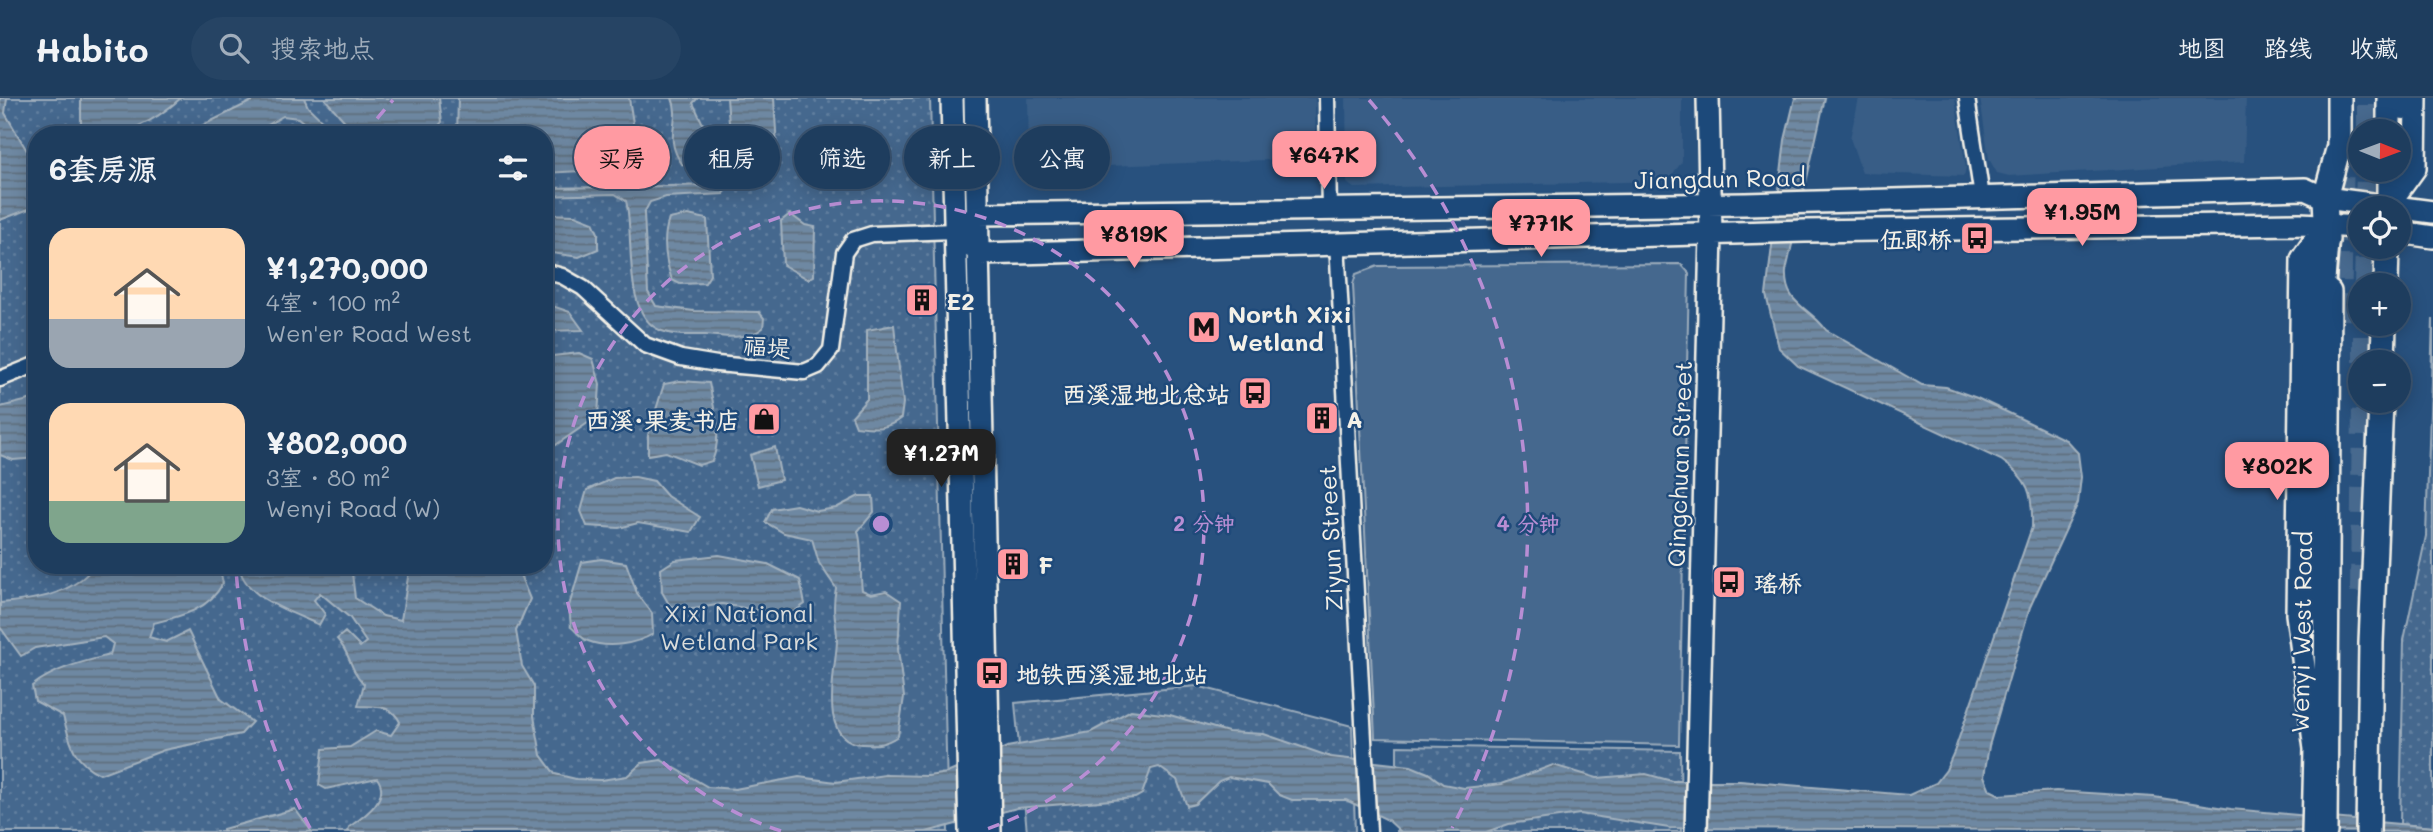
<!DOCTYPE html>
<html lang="zh">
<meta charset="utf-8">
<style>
:root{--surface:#1e3d5e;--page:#264464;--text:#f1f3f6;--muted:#a1aebc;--line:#3c5673;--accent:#ff9aa2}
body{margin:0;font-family:Mali,"LXGW WenKai TC",sans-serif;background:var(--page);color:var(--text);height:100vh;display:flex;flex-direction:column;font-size:26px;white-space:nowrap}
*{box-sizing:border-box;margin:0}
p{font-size:23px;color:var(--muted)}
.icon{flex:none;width:38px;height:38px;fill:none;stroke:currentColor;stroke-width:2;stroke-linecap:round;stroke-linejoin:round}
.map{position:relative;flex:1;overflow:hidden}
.drawer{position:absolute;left:28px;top:28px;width:525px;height:448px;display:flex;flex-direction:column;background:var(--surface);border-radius:28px;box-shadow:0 4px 18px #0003,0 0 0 2px var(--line)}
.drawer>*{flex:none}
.guide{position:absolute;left:574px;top:28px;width:665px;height:63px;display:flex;gap:14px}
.needle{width:46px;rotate:91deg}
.tools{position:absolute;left:2348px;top:21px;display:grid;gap:14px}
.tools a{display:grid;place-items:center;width:63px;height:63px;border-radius:50%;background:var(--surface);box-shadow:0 4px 18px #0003,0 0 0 2px var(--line);font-size:35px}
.price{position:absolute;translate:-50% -60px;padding:0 16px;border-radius:14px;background:var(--accent);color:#111;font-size:23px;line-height:46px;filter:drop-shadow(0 2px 4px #0008)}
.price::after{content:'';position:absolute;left:50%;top:42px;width:21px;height:16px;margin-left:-10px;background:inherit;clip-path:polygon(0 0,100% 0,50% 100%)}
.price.active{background:#222;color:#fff}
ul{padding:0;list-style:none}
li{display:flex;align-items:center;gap:21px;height:175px;padding:0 21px}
li span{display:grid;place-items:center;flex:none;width:196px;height:140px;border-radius:21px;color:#555}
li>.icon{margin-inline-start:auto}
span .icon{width:84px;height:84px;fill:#fffc;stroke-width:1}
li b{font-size:30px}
h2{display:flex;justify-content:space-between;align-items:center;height:84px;padding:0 21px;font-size:30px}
.tag{padding:0 24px;border-radius:32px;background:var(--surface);box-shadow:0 4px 18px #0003,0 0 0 2px var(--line);font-size:24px;line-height:63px}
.tag.active{background:var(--accent);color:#111}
header{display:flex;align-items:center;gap:42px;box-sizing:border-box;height:98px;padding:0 35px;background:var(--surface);border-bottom:2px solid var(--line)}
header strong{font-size:33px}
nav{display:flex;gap:38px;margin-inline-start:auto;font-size:24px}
.search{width:490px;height:63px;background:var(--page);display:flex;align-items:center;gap:18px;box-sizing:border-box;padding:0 24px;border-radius:38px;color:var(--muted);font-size:26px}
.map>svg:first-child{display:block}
</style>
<header>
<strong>Habito</strong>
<div class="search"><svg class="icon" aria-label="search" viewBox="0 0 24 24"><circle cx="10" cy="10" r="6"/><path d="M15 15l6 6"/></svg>搜索地点</div>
<nav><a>地图</a><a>路线</a><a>收藏</a></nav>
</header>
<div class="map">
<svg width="2433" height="734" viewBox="0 0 2433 734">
<defs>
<pattern id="grass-dots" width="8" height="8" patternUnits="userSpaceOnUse" patternTransform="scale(1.75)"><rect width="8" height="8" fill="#45688e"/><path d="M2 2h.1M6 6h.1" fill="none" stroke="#607e9e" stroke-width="1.8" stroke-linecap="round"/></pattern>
<pattern id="water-rules" width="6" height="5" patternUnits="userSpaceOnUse" patternTransform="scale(1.75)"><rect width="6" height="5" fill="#6e88a2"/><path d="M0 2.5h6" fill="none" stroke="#5f6e7d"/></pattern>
</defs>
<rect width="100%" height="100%" fill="#28517e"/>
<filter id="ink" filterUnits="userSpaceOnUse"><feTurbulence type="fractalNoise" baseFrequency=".0143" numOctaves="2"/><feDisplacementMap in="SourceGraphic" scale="14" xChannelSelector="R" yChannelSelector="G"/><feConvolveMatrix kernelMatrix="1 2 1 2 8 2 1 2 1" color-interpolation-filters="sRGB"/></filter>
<g filter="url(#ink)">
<path fill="#375d86" d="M1028,0H1315L1316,60L1029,71Z
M1346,0H1682V64L1667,83L1354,90L1347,85Z
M1859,0H1955L1966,70L1964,78L1862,75L1850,40Z
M1980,0H2246L2244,64L2009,78L1997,75L1989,61Z"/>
<path fill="url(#grass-dots)" stroke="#9cacbb" stroke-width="2" fill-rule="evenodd" d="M0,0H930L948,734H0ZM37,37H544V467H37Z
M2433,221V729L2400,726L2404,542L2426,438Z
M1197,588L1352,628L1355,734H1027L1015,605Z
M1397,648L1680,653L1681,734H1397Z"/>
<path fill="#45688e" stroke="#9cacbb" stroke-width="2" d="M1681,166L1689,175L1679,647L1375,640L1353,186L1356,176L1378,168Z"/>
<path fill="url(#water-rules)" stroke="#a4b2be" stroke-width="2" d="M0,0H7L5,15L37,70V108L0,122Z
M81,0H181C154,24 124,40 87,36L81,28Z
M258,0H304L308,9L337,37H319L298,20L283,18L251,37H183Z
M324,0H439L442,24L431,37H357Z
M458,0H629L633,25L629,67L620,71L544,75V37H457Z
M672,0H698L693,5L711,43L710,60L698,68L682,66C662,38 682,23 672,0Z
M727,0H774L778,66C728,88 730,32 727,0Z
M1795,0H1825L1786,173C1784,207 1809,208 1826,232L1922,287L1946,289L1977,300L2066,342L2078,355L2081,379L2078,405L2030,509L1989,648L1984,678L1990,692L2000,697L2056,693L2154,699L2231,711L2433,729V734L1669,730L1580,716L1509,726L1486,734H1401L1388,722L1346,702H1292L1279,697L1268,686L1229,679L1219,683L1195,706L1187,708L1177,682L1159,669L1151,671L1142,696L1135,700L1017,710L926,734H348L349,729C363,719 392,700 377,680L326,691L319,687L323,651L350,649L376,633L391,637L400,624C391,606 376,609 358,608L364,586C347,568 353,559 337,541L345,534L360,549L366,544L350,520L320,495L314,502L325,516L319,527C292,514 243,500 239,467H351L355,500L383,518L401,522L410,467H516L530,501L516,533L522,568L534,588V618L541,657L555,676L576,681L601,682L627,678L642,665L661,662L708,689L735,691L799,679L836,684L885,677L928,678L947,675L1007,649L1091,634L1131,612L1170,617L1228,634L1264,636L1331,659L1411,668L1428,675L1443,686L1464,690L1502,686L1553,667L1597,680L1646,676L1672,683H1740L1909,697L1936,685L1946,672L1954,654L2032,429C2033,395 2029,381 2001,362L1798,268L1779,250L1766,197L1785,42Z
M723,87L724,96L666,99L650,104L644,115L648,194L656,208L694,213L759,214L764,220L763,230C749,242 723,239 705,237C691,237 675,238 662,233C621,219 635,136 626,103L615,96L544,98V90Z
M544,116L575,117L593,124L598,135V151L579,159L544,154Z
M790,116L805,127L815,129L814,178L808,181L783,167L781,123Z
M688,117L707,121L710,177L705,185L680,186L672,182C665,162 662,141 669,121Z
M544,205L570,214L583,232L544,233Z
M894,227L903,305L901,320C887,332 874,330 856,328L852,318L867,301V232Z
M579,255L593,261L600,286L598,318L544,355V259Z
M680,283L709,285C714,311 723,339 712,363L699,367L666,354L648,357V337L664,286Z
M37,300V360L13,362L0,357V309Z
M775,349L781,382L758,388L750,357Z
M635,379L654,383L667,398L700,419L691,434L638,425L619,430L587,428L581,413L587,392L614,380Z
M859,398H873L874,414L858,433C864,453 859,471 862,492L871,496L886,493L901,503L898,551L904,599L898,638C884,647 878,647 862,646C816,643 836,573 837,543C837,521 831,515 836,490L819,465L812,441L784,435L765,424L772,411L796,407L817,413L836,410Z
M719,457L768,466L800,482L805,506L788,518L722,506L694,511L670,508L662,494L661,471L675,462Z
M601,461L626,465L637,495L652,515L653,536C636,546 608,551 588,543C582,541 576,533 571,529L569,508L582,464Z
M95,467H219L223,485C209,512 182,518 154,525L149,539L166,544L188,533L221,601L252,624L241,636L164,652L100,676C73,664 70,644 63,618L35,603L32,588C55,570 82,564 110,557L113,546L104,539L35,550L21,558L0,529V505C34,502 73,497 95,467Z
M295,711L312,734H223V731Z"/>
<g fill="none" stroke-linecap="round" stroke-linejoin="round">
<path stroke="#47698e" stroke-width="26" stroke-dasharray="26 13" stroke-linecap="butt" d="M2370,33V0
M2398,105L2404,8
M2368,110L2369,72
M2367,187L2368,149
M2338,222L2341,51
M2366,264V226
M2363,494L2365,303
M2312,585L2313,509"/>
<g stroke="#f4f1e8" stroke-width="19">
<path id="street" d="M1327,0L1329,114
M1967,0L1982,99
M1337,144L1369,734
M544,173L562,178L583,190L645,247L681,260L717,266L804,274L818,268L831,252L844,155L853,142L872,136L955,133
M0,281L37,266"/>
</g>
<g stroke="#f4f1e8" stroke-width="26">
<path id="secondary" d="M952,0L970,734
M975,0L990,734
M2389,106L2415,70L2416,0
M955,133L979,116L1746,106L2305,91L2325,100L2433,114
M955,133L980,156L1805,133L2300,126L2361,129
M2399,134L2433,139
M1696,734L1711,136L1708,0
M2313,734L2315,651L2297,516L2302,161L2326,126"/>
</g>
<g stroke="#f4f1e8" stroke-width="28">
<path id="primary" d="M2389,33V0
M2389,110V72
M2327,142L2325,100L2339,48V0
M2386,187L2387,149
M2383,264L2384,226
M2325,734L2329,194
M2368,734L2371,545L2381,303"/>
</g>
<g stroke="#f4f1e8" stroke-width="32">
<path id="highway" d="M2404,8V0
M2313,509L2315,263L2326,126"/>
</g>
<use href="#street" stroke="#1f4a7a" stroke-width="14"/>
<use href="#secondary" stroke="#1f4a7a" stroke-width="21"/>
<use href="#primary" stroke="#1f4a7a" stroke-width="23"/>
<use href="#highway" stroke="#1f4a7a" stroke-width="26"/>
</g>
</g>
<g fill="none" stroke="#b88ed4" stroke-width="3.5" stroke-dasharray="12 9">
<path d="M781 733A323 323 0 1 1 981 733"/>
<path d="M310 730A647 647 0 0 1 236 471M364 37A647 647 0 0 1 393 2M1369 2A647 647 0 0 1 1452 730"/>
</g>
<defs>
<g id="bus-square" transform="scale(1.75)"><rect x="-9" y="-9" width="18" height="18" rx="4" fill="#ff9aa2" stroke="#1f4a7a"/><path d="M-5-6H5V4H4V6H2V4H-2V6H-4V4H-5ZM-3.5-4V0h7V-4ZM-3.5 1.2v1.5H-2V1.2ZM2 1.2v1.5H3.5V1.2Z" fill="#111"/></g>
<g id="building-square" transform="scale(1.75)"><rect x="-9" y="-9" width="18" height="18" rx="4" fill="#ff9aa2" stroke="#1f4a7a"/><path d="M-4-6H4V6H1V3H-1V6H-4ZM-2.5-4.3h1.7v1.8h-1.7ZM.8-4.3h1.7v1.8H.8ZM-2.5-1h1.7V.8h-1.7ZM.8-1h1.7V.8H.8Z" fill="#111"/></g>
<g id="metro-square" transform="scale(1.75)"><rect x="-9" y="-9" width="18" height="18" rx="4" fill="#ff9aa2" stroke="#1f4a7a"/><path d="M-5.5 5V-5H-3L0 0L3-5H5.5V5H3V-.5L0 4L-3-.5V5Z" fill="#111"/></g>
<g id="shop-square" transform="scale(1.75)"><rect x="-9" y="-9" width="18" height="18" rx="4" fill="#ff9aa2" stroke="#1f4a7a"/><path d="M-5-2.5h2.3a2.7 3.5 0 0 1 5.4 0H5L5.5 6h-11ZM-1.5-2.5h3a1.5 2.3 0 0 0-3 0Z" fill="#111"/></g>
</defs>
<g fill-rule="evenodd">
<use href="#bus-square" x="1977" y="140"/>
<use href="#building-square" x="922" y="202"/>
<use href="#metro-square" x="1204" y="229"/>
<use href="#bus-square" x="1255" y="295"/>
<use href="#building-square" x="1322" y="320"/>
<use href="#shop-square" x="764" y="321"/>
<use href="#building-square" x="1013" y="466"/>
<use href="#bus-square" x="1729" y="484"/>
<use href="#bus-square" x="992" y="575"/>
</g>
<g text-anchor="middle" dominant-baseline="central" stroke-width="5" stroke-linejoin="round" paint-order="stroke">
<g font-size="24" fill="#f4f1e8" stroke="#1f4a7a">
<text transform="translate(1720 80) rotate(-1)">Jiangdun Road</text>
<text transform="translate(767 248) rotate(5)">福堤</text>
<text transform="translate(1679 366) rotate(-88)">Qingchuan Street</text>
<text transform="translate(1330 440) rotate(-93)">Ziyun Street</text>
<text transform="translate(2301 534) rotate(-89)">Wenyi West Road</text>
</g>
<g font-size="24" font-weight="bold" fill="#f4f1e8" stroke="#1f4a7a" text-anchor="start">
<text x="1952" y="140" text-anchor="end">伍郎桥</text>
<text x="946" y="202">E2</text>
<text x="1228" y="215">North Xixi<tspan x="1228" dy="28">Wetland</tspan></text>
<text x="1230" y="295" text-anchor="end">西溪湿地北总站</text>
<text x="1346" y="320">A</text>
<text x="740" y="321" text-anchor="end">西溪·果麦书店</text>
<text x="1038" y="466">F</text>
<text x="1754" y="484">瑶桥</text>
<text x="1016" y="575">地铁西溪湿地北站</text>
</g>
<g font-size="24" fill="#dadcda" stroke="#1f4a7a">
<text x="739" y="514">Xixi National<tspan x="739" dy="28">Wetland Park</tspan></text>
</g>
</g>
<circle cx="881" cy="426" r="10" fill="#b88ed4" stroke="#1f4a7a" stroke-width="3.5"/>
<g font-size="21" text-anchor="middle" font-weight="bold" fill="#b88ed4" stroke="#1f4a7a" stroke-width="5" stroke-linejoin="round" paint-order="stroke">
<text x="1204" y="433">2 分钟</text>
<text x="1528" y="433">4 分钟</text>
</g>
</svg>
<div class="tools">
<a><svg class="needle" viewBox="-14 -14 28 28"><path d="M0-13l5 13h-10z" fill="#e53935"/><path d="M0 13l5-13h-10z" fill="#a1aebc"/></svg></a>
<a><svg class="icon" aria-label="locate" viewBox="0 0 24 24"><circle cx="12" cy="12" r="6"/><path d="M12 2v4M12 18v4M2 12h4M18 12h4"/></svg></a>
<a>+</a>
<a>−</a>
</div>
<b class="price" style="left:1324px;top:93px">¥647K</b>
<b class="price" style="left:2082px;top:150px">¥1.95M</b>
<b class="price" style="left:1541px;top:161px">¥771K</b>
<b class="price" style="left:1134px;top:172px">¥819K</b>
<b class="price active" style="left:941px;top:391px">¥1.27M</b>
<b class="price" style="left:2277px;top:404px">¥802K</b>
<div class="guide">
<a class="tag active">买房</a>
<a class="tag">租房</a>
<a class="tag">筛选</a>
<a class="tag">新上</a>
<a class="tag">公寓</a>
</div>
<section class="drawer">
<h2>6套房源<svg class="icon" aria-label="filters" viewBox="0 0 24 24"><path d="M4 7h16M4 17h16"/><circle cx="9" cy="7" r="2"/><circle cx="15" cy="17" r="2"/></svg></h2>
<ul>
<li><span style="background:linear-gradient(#ffd9b3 65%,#9aa5b1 0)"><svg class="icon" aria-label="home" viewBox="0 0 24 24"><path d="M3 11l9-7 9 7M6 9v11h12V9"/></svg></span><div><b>¥1,270,000</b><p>4室 · 100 m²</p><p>Wen'er Road West</p></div></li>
<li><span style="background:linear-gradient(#ffd9b3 70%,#7fa58c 0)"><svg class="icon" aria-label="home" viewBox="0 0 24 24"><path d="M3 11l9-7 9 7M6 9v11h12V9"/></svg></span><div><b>¥802,000</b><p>3室 · 80 m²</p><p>Wenyi Road (W)</p></div></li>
</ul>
</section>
</div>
